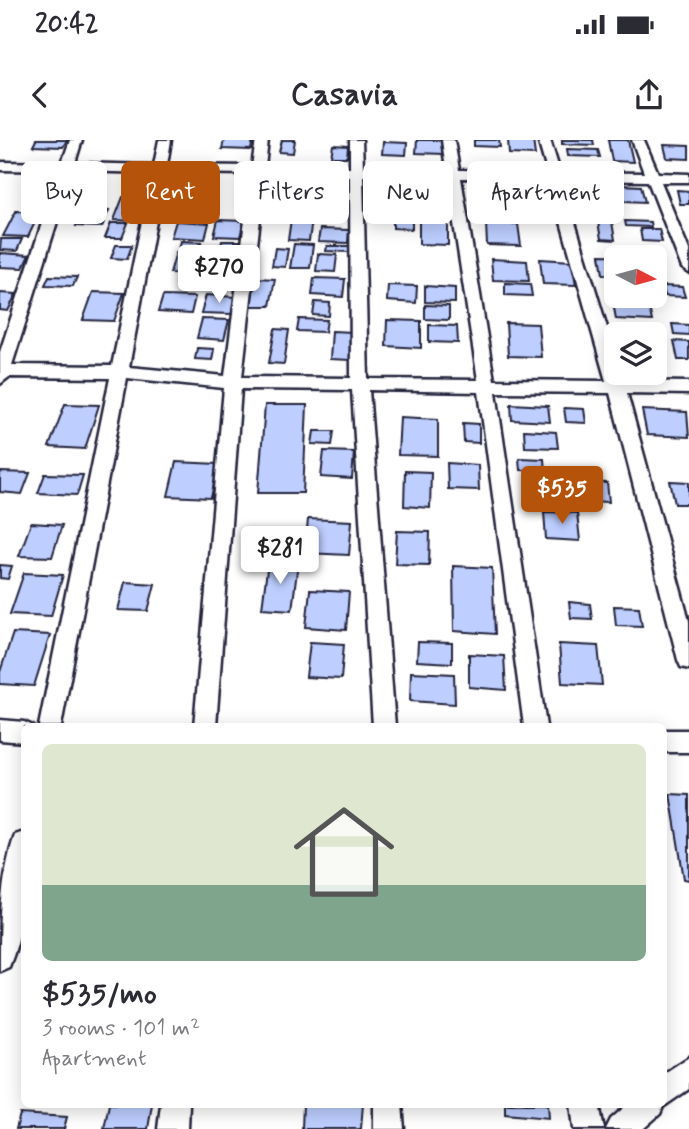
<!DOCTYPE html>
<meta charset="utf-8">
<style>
:root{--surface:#fff;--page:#f7f7f7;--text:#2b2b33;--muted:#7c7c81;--accent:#b45309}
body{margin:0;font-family:Mynerve,sans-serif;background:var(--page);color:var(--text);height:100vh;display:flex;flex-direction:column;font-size:26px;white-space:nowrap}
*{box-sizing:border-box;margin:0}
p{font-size:23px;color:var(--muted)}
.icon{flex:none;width:38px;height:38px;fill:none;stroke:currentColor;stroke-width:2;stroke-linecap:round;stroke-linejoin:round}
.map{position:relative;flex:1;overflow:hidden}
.panel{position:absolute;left:21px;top:583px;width:646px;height:385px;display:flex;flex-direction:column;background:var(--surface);border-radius:10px;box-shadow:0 4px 18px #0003}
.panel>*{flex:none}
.guide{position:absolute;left:21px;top:21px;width:648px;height:63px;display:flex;gap:14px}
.needle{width:46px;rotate:96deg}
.controls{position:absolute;left:604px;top:105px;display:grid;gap:14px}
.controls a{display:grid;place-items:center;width:63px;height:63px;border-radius:10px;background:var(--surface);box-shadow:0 4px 18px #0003;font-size:35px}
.price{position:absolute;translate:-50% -60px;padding:0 16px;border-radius:7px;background:#fff;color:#222;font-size:23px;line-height:46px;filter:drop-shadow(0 2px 4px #0008)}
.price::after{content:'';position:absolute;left:50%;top:42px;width:21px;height:16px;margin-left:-10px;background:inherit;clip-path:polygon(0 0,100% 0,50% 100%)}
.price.active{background:var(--accent);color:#fff}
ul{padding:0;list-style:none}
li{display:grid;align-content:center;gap:14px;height:371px;padding:0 21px}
li span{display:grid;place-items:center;height:217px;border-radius:10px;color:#555}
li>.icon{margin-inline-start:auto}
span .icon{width:126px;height:126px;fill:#fffc;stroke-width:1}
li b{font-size:30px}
.chip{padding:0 24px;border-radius:10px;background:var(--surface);box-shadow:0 4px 18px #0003;font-size:24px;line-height:63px}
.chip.active{background:var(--accent);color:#fff}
.status{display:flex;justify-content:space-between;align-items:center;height:49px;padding:0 35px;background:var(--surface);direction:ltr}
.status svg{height:19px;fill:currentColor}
header{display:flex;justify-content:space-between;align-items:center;height:91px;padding:0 21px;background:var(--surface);font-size:32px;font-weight:800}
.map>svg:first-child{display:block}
</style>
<div class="status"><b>20:42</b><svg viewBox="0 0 49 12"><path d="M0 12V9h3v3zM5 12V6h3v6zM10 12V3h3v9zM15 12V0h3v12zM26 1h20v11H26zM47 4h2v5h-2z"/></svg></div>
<header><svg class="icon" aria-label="back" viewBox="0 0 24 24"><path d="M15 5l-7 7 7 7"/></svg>Casavia<svg class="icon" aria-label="share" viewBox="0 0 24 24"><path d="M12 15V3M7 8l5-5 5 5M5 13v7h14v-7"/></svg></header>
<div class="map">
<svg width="689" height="989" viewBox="0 0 689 989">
<rect width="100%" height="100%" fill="#fff"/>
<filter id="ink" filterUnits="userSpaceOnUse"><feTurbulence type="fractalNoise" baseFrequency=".0143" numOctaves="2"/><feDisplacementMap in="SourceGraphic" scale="14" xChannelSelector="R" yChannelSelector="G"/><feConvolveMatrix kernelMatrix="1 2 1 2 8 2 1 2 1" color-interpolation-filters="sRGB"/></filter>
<g filter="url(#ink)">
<path fill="#bdceff" stroke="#22223b" stroke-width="2" d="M36,0H67L63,7L33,6Z
M224,0H253L251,10L222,9Z
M282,0H295L293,13L279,12Z
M417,0H443L444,14L416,13Z
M474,0H499L500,7L474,6Z
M508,0H533L535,15L509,14Z
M562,0H593L594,5L562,4Z
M608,0H628L633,22L612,21Z
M383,2L407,3L406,15L382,14Z
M333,5L348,6L347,17H331Z
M664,5L689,6V19L667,18Z
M567,9L598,10L600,17L568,16Z
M195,39H213L206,64L187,63Z
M488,43L511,44L512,57L489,56Z
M621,45L641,46L645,62L625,61Z
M381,46L411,48V65L380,64Z
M285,48L311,49L308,66L282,65Z
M426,50L447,51L448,79L426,78Z
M677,50L689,51V64H680Z
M319,54L348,55L346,70L317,69Z
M123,57L147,58L139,81L114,80Z
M521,57L543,58L544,71L522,70Z
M588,59L613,60L615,73L590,72Z
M491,63H514L515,72L492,71Z
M83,69L109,70L102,87L76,86Z
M16,71L40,72L28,97L3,96Z
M291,79L312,80L309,101L288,100Z
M218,80L244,81L240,97L214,96Z
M393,80H412V89L393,88Z
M419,80L448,81V105L419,104Z
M176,81L209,83L205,99L171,97Z
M625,81L650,82L651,87L626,86Z
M598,82H612L615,100L601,99Z
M111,83H128L122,98H105Z
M486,83L518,84L521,106L487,105Z
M320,89L349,90L348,103L318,102Z
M640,89H659L662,102L642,101Z
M1,99H22L17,111L0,110Z
M181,101L202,102L200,109H179Z
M222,101H242L239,113H219Z
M294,104L313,105L310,128H290Z
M116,105H132L127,119L111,118Z
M327,106H350L349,112L326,111Z
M275,108L288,109L285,127L272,126Z
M176,112L204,113L199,134L170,133Z
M0,113L29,115L23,128L0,127Z
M318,114L337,115L335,132L316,131Z
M600,115L634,116L635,117H616V135L603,134Z
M210,116L236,117L232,134L205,133Z
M491,119L527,121L529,141L493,140Z
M540,119L572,121L576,145L543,144Z
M49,136L77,137L73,146L45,145Z
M256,138L275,139L270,166H250Z
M314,138L345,139L343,157L312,155Z
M505,143L530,144L532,156L505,155Z
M388,145L417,146L416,163L387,161Z
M425,146L455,148V163L425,162Z
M663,146L682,147L685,157L665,156Z
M93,152L124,153L114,181L83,180Z
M0,153L16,154L8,171L0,170Z
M206,155L236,157L232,174L201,173Z
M163,156L195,157L191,174L158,172Z
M315,162L330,163L329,176L313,175Z
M613,162L648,163L652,181L616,179Z
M425,165L449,166V180L425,179Z
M202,179L229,180L224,200L197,198Z
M299,179L327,180L325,192L297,191Z
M387,180L421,181V208L386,206Z
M506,183L538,184L541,217L508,216Z
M672,184L689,185V195L674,194Z
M429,185L457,186L458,203L429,202Z
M275,189L289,190L284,224L269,223Z
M332,191L353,192L350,220L330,219Z
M674,201L689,202V220H678Z
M197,208L214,209L212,220L195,219Z
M65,264L99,265L85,309L49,307Z
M511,264L548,266L550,282L512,280Z
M265,265H307L303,353H258Z
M564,268L584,269L586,283L566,282Z
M642,270L687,272L689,297L647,295Z
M400,277L438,279V316L398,315Z
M463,283L479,284V303L464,302Z
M524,290L556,292L558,308L525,307Z
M314,291H334L332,305L312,304Z
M324,311L354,312L352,339L321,337Z
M519,318L544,319L545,331L520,330Z
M176,322L218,324L211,358L168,356Z
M447,323L478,325L479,350L448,349Z
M405,331L431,332L430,368L404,366Z
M0,332L30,333L22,354L0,352Z
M45,334L83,335L77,355L38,353Z
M538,340L568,341L571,363L540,362Z
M670,341L689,342V364H675Z
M583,342L607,343L609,362L586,361Z
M544,372L577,373L580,401L546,399Z
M308,379L352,381L349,415L305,413Z
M31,383L62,385L52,417L19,416Z
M397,391L430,392L429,425L395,424Z
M268,422L298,423L292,470L262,468Z
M0,425L12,426L8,439L0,438Z
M453,426L492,428L495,494L454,491Z
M24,433L63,435L51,476L10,474Z
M125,442L155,444L148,471L118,470Z
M310,450L349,452L346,490L306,487Z
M569,462L590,464L592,479L571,478Z
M614,466L639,467L642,486L616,485Z
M13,493L50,495L34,546L0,544V532Z
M310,502L344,504L341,539L306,537Z
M418,502L452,503V523L417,521Z
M559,504L598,506L602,545L562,543Z
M469,514L504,516L506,550L469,547Z
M411,532L454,534L455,564L410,561Z
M670,654L689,655V740L684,739Z
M109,964H152L148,989H104Z
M303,964H363L361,989H302Z
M505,964H548L549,978L505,974Z
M20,974L67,977L64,989H16Z"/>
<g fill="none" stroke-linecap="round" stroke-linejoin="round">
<g stroke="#22223b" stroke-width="5">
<path id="minor" d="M70,0H82L75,23L154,25L159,0H171L167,25L252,26L256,0H268L265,27L350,28V0H362L363,28L446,30L442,0H454L459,30L547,31L538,0H550L560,32L644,33L632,0H644L658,33L689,34V42H661L689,110V133L682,128L648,41L562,40L616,217V233H621L623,241L689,242V254L627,253L689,481V529L681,527L678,520L610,253L496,252L546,586H524L479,252L369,250L395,586H373L352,250L241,249L216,586H194L224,248L127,238L61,586H39L110,238L9,237L0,244V212L59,31L0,30V22L62,23ZM73,31L152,33L112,226L12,225ZM165,33L251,34L225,236L129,227ZM265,35L350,36L351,238L242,237ZM363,36L447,38L478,240L368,239ZM461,38L549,40L606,241L494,240Z
M0,580L24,582L33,586H24V602L0,600Z
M663,590H689V612H663Z
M24,692C28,735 26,787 9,827L0,831C0,786 0,738 15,695Z
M689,917V949L663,967L660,974L643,989H606L611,979L628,964H663V934Z
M161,964H189L188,989H158Z
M374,964H402L404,989H374Z
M571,964H599L604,989H574Z"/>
</g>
<use href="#minor" fill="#fff" fill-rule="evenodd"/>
</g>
</g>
</svg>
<div class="controls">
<a><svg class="needle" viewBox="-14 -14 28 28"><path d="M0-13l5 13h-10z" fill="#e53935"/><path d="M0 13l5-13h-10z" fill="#7c7c81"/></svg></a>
<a><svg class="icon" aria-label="layers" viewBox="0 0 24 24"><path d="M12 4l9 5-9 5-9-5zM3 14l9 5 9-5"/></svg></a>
</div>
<b class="price" style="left:219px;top:165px">$270</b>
<b class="price active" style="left:562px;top:386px">$535</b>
<b class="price" style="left:280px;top:446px">$281</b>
<div class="guide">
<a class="chip">Buy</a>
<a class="chip active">Rent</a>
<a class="chip">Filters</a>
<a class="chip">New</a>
<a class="chip">Apartment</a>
</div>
<section class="panel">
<ul>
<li><span style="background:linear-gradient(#dfe7d0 65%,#7fa58c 0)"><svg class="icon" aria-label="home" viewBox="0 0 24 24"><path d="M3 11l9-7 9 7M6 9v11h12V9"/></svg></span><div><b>$535/mo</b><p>3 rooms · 101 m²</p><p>Apartment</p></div></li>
</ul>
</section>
</div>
